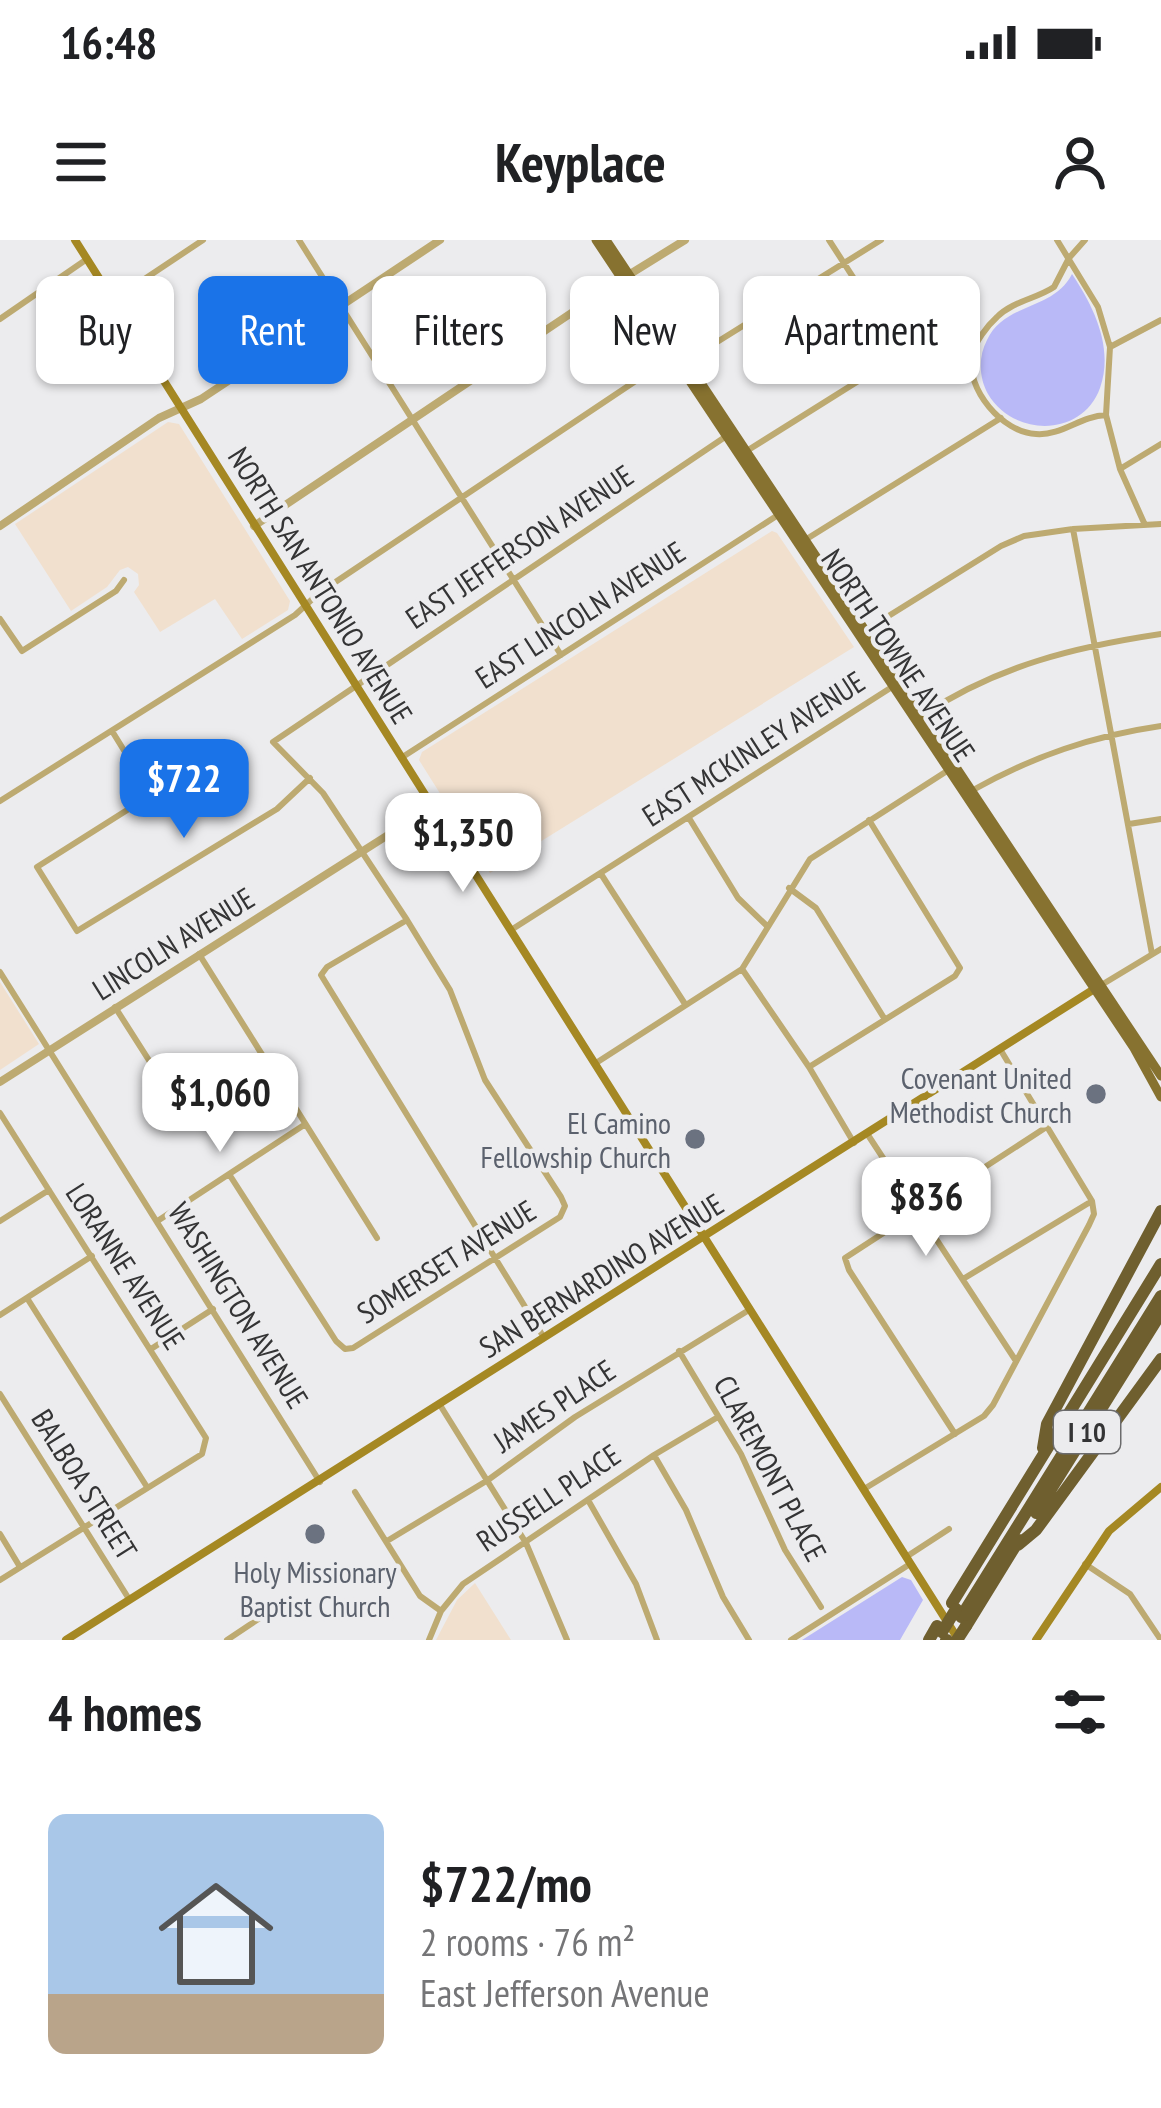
<!DOCTYPE html>
<meta charset="utf-8">
<style>
:root{--surface:#fff;--page:#f2f2f2;--text:#202124;--muted:#757577;--accent:#1a73e8}
body{margin:0;font-family:"PT Sans Narrow",sans-serif;background:var(--page);color:var(--text);height:100vh;display:flex;flex-direction:column;font-size:45px;white-space:nowrap}
*{box-sizing:border-box;margin:0}
p{font-size:39px;color:var(--muted)}
.icon{flex:none;width:66px;height:66px;fill:none;stroke:currentColor;stroke-width:2;stroke-linecap:round;stroke-linejoin:round}
.map{position:relative;height:1400px;overflow:hidden}
.drawer{display:flex;flex-direction:column;background:var(--surface);flex:1}
.drawer>*{flex:none}
.guide{position:absolute;left:36px;top:36px;width:1089px;height:108px;display:flex;gap:24px}
.price{position:absolute;translate:-50% -102px;padding:0 27px;border-radius:24px;background:#fff;color:#222;font-size:39px;line-height:78px;filter:drop-shadow(0 3px 6px #0008)}
.price::after{content:'';position:absolute;left:50%;top:72px;width:36px;height:27px;margin-left:-18px;background:inherit;clip-path:polygon(0 0,100% 0,50% 100%)}
.price.on{background:var(--accent);color:#fff}
ul{padding:0;list-style:none}
li{display:flex;align-items:center;gap:36px;height:300px;padding:0 48px}
li span{display:grid;place-items:center;flex:none;width:336px;height:240px;border-radius:18px;color:#555}
li>.icon{margin-inline-start:auto}
span .icon{width:144px;height:144px;fill:#fffc;stroke-width:1}
li b{font-size:51px}
h2{display:flex;justify-content:space-between;align-items:center;height:144px;padding:0 48px;font-size:51px}
.pill{padding:0 42px;border-radius:18px;background:var(--surface);box-shadow:0 3px 9px #0004;font-size:42px;line-height:108px}
.pill.on{background:var(--accent);color:#fff}
.status{display:flex;justify-content:space-between;align-items:center;height:84px;padding:0 60px;background:var(--surface);direction:ltr}
.status svg{height:33px;fill:currentColor}
header{display:flex;justify-content:space-between;align-items:center;height:156px;padding:0 48px;background:var(--surface);font-size:54px;font-weight:700}
.map>svg:first-child{display:block}
</style>
<div class="status"><b>16:48</b><svg viewBox="0 0 49 12"><path d="M0 12V9h3v3zM5 12V6h3v6zM10 12V3h3v9zM15 12V0h3v12zM26 1h20v11H26zM47 4h2v5h-2z"/></svg></div>
<header><svg class="icon" aria-label="menu" viewBox="0 0 24 24"><path d="M4 6h16M4 12h16M4 18h16"/></svg>Keyplace<svg class="icon" aria-label="person" viewBox="0 0 24 24"><circle cx="12" cy="8" r="4"/><path d="M4 21q1-7 8-7t8 7"/></svg></header>
<div class="map">
<svg width="1161" height="1400" viewBox="0 0 1161 1400">
<rect width="100%" height="100%" fill="#ececee"/>
<path fill="#f1e0ce" d="M168,182L179,184L290,361L288,370L242,399L215,359L160,392L134,352L139,345L138,334L128,327L120,330L107,347L71,371L15,284Z
M772,291L777,293L854,407L490,633L419,520L422,512Z
M0,742L39,804L0,830Z
M475,1343L511,1400H436L457,1360Z"/>
<path fill="#b9b9f7" d="M1072,34C1094,67 1114,108 1100,148C1082,198 1013,197 988,154C979,138 978,117 987,100C1005,62 1053,71 1072,34Z
M902,1337L911,1340L923,1360L900,1400H802Z"/>
<g fill="none" stroke-linecap="round" stroke-linejoin="round">
<path stroke="#bdaa71" stroke-width="6" d="M299,0L561,415
M829,0L902,113
M1057,0L1098,67L1110,107L1106,175L1120,229L1145,285
M1085,0L1069,18L1054,47C1036,59 1013,61 997,77C987,86 975,102 972,115C965,149 1003,193 1036,194C1062,196 1080,176 1106,175
M113,60L203,0
M0,79L87,19
M1110,107L1161,80
M685,122L881,0
M745,212L903,113L971,118
M1120,229L1161,204
M1073,289L1152,714
M805,300L1001,178
M0,379L22,411L116,351L124,340
M866,390L1001,306L1024,296L1073,289L1161,284
M923,475C997,426 1074,407 1161,394
M112,491L151,554
M401,518L778,275
M200,524L37,627L77,691L277,569L310,538
M973,550C1034,516 1092,496 1161,486
M0,561L295,375L319,353L673,116
M689,578L738,658L767,686
M1129,584L1161,579
M601,634L685,764
M789,648L816,668L884,778
M407,680L327,727L321,735L543,1096
M511,690L892,447
M199,714L377,998
M742,729L809,827L854,903
M0,732L320,1242
M1103,744L1161,709
M115,767L180,869
M1000,809L1092,961
M596,823L742,729L810,619L947,531
M809,827L955,736L960,728L869,580
M0,873L206,1198L202,1214L0,1340
M868,895L1016,1121
M229,934L336,1101L345,1109L353,1108L560,977L565,966L561,957L485,840L450,750L407,680L323,553L273,502L725,197
M159,980L304,885
M0,981L49,950
M963,1039L1092,961
M27,1058L147,1247
M0,1075L92,1016
M151,1109L213,1069
M679,1111L741,1214L785,1310L821,1367
M0,1154L129,1359
M440,1165L526,1303L567,1400
M955,1194L849,1030L845,1018L1048,886
M654,1215L686,1270L723,1357L749,1400
M864,1249L984,1176L993,1165L1089,985L1094,974L1092,961
M355,1252L420,1356L441,1371
M588,1260L636,1344L657,1400
M0,1294L20,1327
M387,1301L488,1240L575,1177L749,1070
M906,1317L949,1289
M1085,1324L1130,1354L1161,1400
M227,1400L275,1368L292,1362
M429,1400L441,1371L463,1344L654,1215L718,1177
M791,1400L910,1324"/>
<path stroke="#bdaa71" stroke-width="8" d="M0,286L159,178L201,159L440,0
M254,286L622,39L685,0
M0,842L432,567"/>
<path stroke="#a58823" stroke-width="8" d="M75,0L958,1399
M66,1400L1099,746
M1036,1400L1109,1291L1161,1247"/>
<path stroke="#877230" stroke-width="9" d="M596,0L1134,808L1161,857
M606,0L1161,836"/>
<path stroke="#6f5f2f" stroke-width="12" d="M1043,1208L1047,1184L1161,971
M1036,1273L1161,1073
M1018,1305L1036,1290L1161,1119
M952,1363L1161,1024
M961,1377L1161,1056
M966,1386L1019,1300
M929,1400L937,1386
M946,1400H947"/>
<path stroke="#6f5f2f" stroke-width="12" d="M942,1392L956,1369
M957,1400L966,1386"/>
</g>
<g fill="#6b7280" stroke="#ececee" stroke-width="4.5">
<circle cx="1096" cy="854" r="12"/>
<circle cx="695" cy="899" r="12"/>
<circle cx="315" cy="1294" r="12"/>
</g>
<g text-anchor="middle" dominant-baseline="central" stroke-width="9" stroke-linejoin="round" paint-order="stroke">
<rect fill="#ececee" stroke="#6b6b6c" stroke-width="3" x="1054" y="1171" width="66" height="42" rx="9"/>
<g font-size="27" font-weight="bold" fill="#343435">
<text x="1087" y="1192">I 10</text>
</g>
<g font-size="30" fill="#343435" stroke="#ececee">
<text transform="translate(519 306) rotate(-34)">EAST JEFFERSON AVENUE</text>
<text transform="translate(321 345) rotate(58)">NORTH SAN ANTONIO AVENUE</text>
<text transform="translate(580 374) rotate(-33)">EAST LINCOLN AVENUE</text>
<text transform="translate(899 415) rotate(56)">NORTH TOWNE AVENUE</text>
<text transform="translate(753 508) rotate(-33)">EAST MCKINLEY AVENUE</text>
<text transform="translate(173 703) rotate(-32)">LINCOLN AVENUE</text>
<text transform="translate(446 1021) rotate(-32)">SOMERSET AVENUE</text>
<text transform="translate(126 1026) rotate(57)">LORANNE AVENUE</text>
<text transform="translate(601 1035) rotate(-32)">SAN BERNARDINO AVENUE</text>
<text transform="translate(239 1065) rotate(58)">WASHINGTON AVENUE</text>
<text transform="translate(554 1165) rotate(-34)">JAMES PLACE</text>
<text transform="translate(771 1228) rotate(62)">CLAREMONT PLACE</text>
<text transform="translate(85 1244) rotate(58)">BALBOA STREET</text>
<text transform="translate(548 1257) rotate(-34)">RUSSELL PLACE</text>
</g>
<g font-size="30" fill="#5b616d" stroke="#ececee" text-anchor="end">
<text x="1072" y="837">Covenant United<tspan x="1072" dy="34">Methodist Church</tspan></text>
<text x="671" y="882">El Camino<tspan x="671" dy="34">Fellowship Church</tspan></text>
<text x="315" y="1331" text-anchor="middle">Holy Missionary<tspan x="315" dy="34">Baptist Church</tspan></text>
</g>
</g>
</svg>
<b class="price on" style="left:184px;top:601px">$722</b>
<b class="price" style="left:463px;top:655px">$1,350</b>
<b class="price" style="left:220px;top:915px">$1,060</b>
<b class="price" style="left:926px;top:1019px">$836</b>
<div class="guide">
<a class="pill">Buy</a>
<a class="pill on">Rent</a>
<a class="pill">Filters</a>
<a class="pill">New</a>
<a class="pill">Apartment</a>
</div>
</div>
<section class="drawer">
<h2>4 homes<svg class="icon" aria-label="filters" viewBox="0 0 24 24"><path d="M4 7h16M4 17h16"/><circle cx="9" cy="7" r="2"/><circle cx="15" cy="17" r="2"/></svg></h2>
<ul>
<li><span style="background:linear-gradient(#a9c7e8 75%,#b9a48a 0)"><svg class="icon" aria-label="home" viewBox="0 0 24 24"><path d="M3 11l9-7 9 7M6 9v11h12V9"/></svg></span><div><b>$722/mo</b><p>2 rooms · 76 m²</p><p>East Jefferson Avenue</p></div></li>
</ul>
</section>
